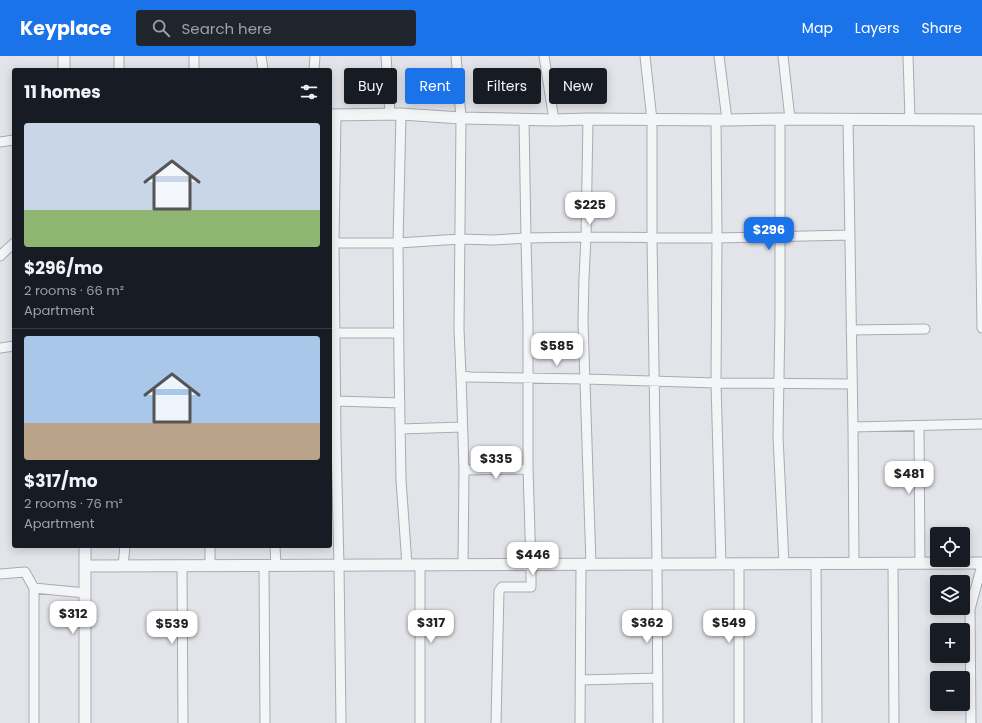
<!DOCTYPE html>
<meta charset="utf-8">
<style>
:root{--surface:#171b24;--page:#20242c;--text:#f1f3f6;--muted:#9ea1a6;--line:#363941;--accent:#1a73e8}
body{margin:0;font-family:Poppins,sans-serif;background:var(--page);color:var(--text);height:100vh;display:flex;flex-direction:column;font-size:15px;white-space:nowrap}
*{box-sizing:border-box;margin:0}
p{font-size:13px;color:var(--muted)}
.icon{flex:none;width:22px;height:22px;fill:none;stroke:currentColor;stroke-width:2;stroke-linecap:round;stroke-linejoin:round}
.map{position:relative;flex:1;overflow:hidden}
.panel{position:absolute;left:12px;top:12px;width:320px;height:480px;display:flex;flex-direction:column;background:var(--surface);border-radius:4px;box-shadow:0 2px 10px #0003}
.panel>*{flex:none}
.hud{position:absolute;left:344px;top:12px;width:380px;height:36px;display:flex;gap:8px}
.buttons{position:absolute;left:930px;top:471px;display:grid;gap:8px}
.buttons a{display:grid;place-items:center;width:40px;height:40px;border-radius:4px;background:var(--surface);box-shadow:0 2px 10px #0003;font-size:20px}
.price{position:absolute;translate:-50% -34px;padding:0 9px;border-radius:8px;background:#fff;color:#222;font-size:13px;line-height:26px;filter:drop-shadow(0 1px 2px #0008)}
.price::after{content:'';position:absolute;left:50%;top:24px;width:12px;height:9px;margin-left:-6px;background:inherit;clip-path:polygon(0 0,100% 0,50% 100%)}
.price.current{background:var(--accent);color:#fff}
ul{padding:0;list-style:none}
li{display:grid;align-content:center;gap:8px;height:212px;padding:0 12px}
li+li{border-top:1px solid var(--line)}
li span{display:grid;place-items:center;height:124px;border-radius:4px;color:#555}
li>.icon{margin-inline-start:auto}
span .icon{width:72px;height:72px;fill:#fffc;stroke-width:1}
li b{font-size:17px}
h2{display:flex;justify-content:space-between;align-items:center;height:48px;padding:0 12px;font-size:17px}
.tag{padding:0 14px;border-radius:4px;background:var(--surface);box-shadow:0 2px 10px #0003;font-size:14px;line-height:36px}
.tag.current{background:var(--accent);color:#fff}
header{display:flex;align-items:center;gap:24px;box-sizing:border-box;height:56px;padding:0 20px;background:var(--accent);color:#fff}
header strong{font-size:19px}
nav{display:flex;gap:22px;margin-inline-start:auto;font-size:14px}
.search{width:280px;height:36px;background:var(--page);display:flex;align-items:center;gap:10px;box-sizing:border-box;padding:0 14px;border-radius:4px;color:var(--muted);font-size:15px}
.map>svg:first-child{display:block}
</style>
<header>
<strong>Keyplace</strong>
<div class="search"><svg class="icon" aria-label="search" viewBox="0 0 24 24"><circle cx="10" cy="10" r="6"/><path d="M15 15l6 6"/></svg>Search here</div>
<nav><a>Map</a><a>Layers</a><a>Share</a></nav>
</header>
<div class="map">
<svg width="982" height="667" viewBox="0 0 982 667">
<rect width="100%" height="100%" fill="#e2e4e9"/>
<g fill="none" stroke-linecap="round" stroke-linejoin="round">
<g stroke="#a8abb3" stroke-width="11">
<path id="minor" d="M119,0V14
M194,0V14
M261,0L263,14
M386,0L390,58
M456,0L461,62L459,273L461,320
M544,0L554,64
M645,0L652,64V182L657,508L658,667
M719,0L727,64
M783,0L790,63
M908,0L910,63
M314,14L315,0
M401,58L398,187L399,308L401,424L407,509
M336,59L334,187L336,386L339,509L341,667
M588,63L586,181L584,222L583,265L591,509
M780,63V260L778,380L784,508
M716,64L717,182L716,327L721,508
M848,64L853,371L854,508
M979,64L982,272
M0,86L14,84
M330,187H398L460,183L494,184L526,182L586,181L717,182L850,179
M0,200L14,187
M851,274L925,273
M335,277H399
M0,292L14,290
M336,345L400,347
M919,370L920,508
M853,371L982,368
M401,373L462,371
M464,414L528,413
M210,490V510
M275,490L276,510
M739,508V667
M816,508L817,667
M893,508L894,667
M420,509V667
M463,509L464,414L461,320L471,321L585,323L716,327L852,328
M123,510L125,490
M182,510L183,667
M264,510L265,667
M0,518L25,516L34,532V667
M34,532L85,537
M581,624L658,622
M496,667L499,535L502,531H531V509L528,413V267L526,182L524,64
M580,667L581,509
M971,667L970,553L982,509"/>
</g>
<g stroke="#a8abb3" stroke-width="13">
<path id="tertiary" d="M64,0V14
M330,59L401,58L461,62L554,64L588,63L727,64L780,63L982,64
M85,490V667
M85,510L982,507"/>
</g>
<use href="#minor" stroke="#f4f5f7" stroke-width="9"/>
<use href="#tertiary" stroke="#f4f5f7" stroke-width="11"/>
</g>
</svg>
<div class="buttons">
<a><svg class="icon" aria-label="locate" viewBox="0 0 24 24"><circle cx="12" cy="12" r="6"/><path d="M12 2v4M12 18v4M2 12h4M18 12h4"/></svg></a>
<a><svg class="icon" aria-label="layers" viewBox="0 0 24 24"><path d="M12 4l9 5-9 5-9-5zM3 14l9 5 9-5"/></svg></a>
<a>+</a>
<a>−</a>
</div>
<b class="price" style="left:590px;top:170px">$225</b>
<b class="price current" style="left:769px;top:195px">$296</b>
<b class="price" style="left:557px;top:311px">$585</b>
<b class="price" style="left:496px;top:424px">$335</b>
<b class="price" style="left:909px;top:439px">$481</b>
<b class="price" style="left:533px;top:520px">$446</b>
<b class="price" style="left:73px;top:579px">$312</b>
<b class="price" style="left:431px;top:588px">$317</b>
<b class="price" style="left:647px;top:588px">$362</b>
<b class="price" style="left:729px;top:588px">$549</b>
<b class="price" style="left:172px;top:589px">$539</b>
<div class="hud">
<a class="tag">Buy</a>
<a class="tag current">Rent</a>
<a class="tag">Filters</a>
<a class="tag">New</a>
</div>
<section class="panel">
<h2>11 homes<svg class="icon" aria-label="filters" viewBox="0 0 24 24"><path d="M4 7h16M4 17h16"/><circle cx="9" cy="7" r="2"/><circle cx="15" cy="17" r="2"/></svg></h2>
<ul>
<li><span style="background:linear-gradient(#c9d6e8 70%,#8fb573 0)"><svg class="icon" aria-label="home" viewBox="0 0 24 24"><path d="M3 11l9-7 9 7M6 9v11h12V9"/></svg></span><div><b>$296/mo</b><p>2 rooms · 66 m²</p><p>Apartment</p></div></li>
<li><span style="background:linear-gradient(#a9c7e8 70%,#b9a48a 0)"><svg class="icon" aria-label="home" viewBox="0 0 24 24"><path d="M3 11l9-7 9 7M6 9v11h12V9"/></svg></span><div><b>$317/mo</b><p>2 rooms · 76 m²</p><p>Apartment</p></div></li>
</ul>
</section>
</div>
